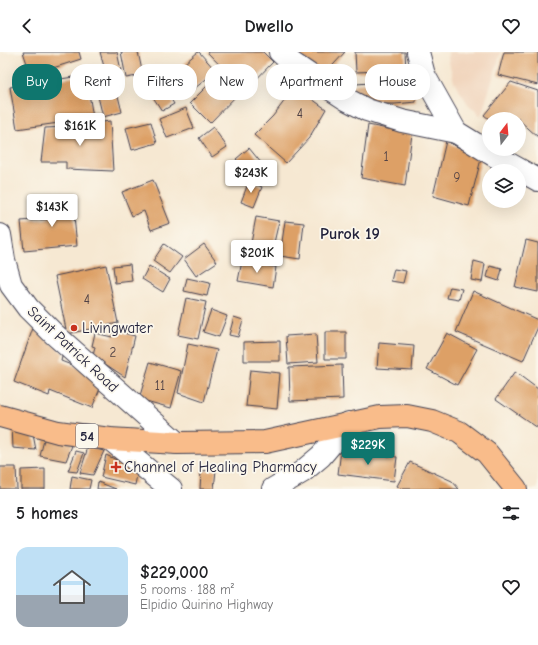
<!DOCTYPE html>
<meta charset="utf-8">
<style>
:root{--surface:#fff;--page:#f2f2f2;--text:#202124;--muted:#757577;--accent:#0f766e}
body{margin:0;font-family:"Comic Neue",sans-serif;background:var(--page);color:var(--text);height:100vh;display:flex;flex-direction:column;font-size:15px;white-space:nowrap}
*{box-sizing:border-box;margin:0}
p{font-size:13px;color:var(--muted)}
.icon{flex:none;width:22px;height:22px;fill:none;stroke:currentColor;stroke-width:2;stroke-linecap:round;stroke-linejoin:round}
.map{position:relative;height:437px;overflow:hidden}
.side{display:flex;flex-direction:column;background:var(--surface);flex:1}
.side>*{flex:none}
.hud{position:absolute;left:12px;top:12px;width:514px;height:36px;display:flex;gap:8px}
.needle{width:26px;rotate:16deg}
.tools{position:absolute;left:482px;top:60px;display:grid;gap:8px}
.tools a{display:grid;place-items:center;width:44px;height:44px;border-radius:50%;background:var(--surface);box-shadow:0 4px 16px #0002;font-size:20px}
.price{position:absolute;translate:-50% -34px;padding:0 9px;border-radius:4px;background:#fff;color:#222;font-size:13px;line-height:26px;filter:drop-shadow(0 1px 2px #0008)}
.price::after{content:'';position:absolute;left:50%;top:24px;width:12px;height:9px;margin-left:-6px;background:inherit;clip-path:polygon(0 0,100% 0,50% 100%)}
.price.current{background:var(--accent);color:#fff}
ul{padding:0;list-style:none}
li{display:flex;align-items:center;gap:12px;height:100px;padding:0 16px}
li span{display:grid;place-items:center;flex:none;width:112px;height:80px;border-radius:12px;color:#555}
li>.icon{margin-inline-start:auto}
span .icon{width:48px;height:48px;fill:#fffc;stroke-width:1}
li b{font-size:17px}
h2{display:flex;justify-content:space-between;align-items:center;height:48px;padding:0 16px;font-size:17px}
.tag{padding:0 14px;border-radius:16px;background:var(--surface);box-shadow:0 4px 16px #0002;font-size:14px;line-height:36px}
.tag.current{background:var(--accent);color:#fff}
header{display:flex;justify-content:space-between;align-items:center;height:52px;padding:0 16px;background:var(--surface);font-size:18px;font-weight:700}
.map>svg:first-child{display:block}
</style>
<header><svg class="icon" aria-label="back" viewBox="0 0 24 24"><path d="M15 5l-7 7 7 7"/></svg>Dwello<svg class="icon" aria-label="heart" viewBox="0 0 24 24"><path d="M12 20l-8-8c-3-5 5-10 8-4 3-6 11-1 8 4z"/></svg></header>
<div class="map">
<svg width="538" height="437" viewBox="0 0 538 437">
<rect width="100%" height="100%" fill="#fbf7ec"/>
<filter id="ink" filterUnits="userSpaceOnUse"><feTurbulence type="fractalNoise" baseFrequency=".025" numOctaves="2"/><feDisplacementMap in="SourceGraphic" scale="8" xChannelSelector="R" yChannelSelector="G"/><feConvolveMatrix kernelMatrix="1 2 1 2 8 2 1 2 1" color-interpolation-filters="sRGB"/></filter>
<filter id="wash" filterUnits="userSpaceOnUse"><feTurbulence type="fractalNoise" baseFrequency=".012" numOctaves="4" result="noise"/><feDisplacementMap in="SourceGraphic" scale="16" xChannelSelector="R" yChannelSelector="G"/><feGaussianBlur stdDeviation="0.9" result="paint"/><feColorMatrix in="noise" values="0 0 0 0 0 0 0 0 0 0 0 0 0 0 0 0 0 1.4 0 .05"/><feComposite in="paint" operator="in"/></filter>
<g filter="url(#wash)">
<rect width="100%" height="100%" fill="#f6e8d2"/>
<path fill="#f1d5bd" d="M448,0H501L481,64L468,52L454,30L448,6Z"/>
<g id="blocks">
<path fill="#dda066" d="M23,0H79L81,7L31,23Z
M100,0H117L121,18L106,22Z
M121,0H138L143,23L126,26Z
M198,0H199L216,19L183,46L166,27Z
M207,0H263L273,10L245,39Z
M295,0H345L323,24Z
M355,0H405L406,18L356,20Z
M504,0H538V33L498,23Z
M86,23L93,66L17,77L10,35Z
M218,23L238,42L210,71L190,51Z
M114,28L122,60L103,65L95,32Z
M414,28L416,50L395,52H378L348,43L356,32Z
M511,30L538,39V85L519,68V67H489L484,63Z
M163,34L174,52L162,59L151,42Z
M295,35L326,57L309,86L286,111L254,83L273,64Z
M186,56L194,76L167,86L159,67Z
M110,69L113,119L66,117V110H41L45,76L67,75Z
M151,70L157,91L132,98L126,76Z
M368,73L412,82L405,134L361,126Z
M213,75L227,95L212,105L199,86Z
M446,89L481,107L469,154L433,144Z
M249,96L262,112L249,122L236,107Z
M153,128L170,171L151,178L144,159L132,164L122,140Z
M249,129L262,135L254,155L241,150Z
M72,145L77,194L24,199L21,169L49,167L47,147Z
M256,165L279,169L273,195L251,191Z
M285,169L304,171L300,207L280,204Z
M526,188L538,191V240L515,235Z
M164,192L182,205L170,221L153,209Z
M204,192L217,210L196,224L184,207Z
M242,209L276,215L273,235L238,229Z
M474,209L485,212L482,230L471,228Z
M130,212L132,229L115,231L113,214Z
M106,213L118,271L67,282L55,224Z
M149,214L170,227L163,240L142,227Z
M490,214L502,217L499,229L487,225Z
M394,217L406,219L403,231L391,229Z
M187,226L210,231L207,244L184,239Z
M450,235L462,237L459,248L447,246Z
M473,239L538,268V275L523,309L456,280Z
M186,246L206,250L198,287L178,283Z
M211,258L227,264L219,285L203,280Z
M234,265L243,268L238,285L229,283Z
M33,276L63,301L61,309L84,318L101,334L92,356L50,339L49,344L14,330Z
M113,278L135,284L125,325L93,304L95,295L92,294L95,281L112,285Z
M325,280H346V307H325Z
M447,281L477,297L457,333L427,317Z
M316,282L318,310L288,312L286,284Z
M280,289V309H244V290Z
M379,291L414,294L412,318L377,316Z
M188,292L217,298L204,350L178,341Z
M150,310L181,319L171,356L139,347Z
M342,313L343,347L290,349L289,315Z
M250,318L280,321L277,357L246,354Z
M515,320L538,337V376L496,347Z
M12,374L32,377L36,398L13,396Z
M45,384L73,391L66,409L40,404Z
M88,395L104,399L93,423L80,421Z
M341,398L397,405L394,429L338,422Z
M76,399L84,401L77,420L68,419Z
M106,403L138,418L135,433L101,425Z
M410,410L452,429L459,437H402L397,434Z
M0,415H16L17,437H0Z
M45,417V437H21V418Z
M216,418L214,437H200L201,419Z
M72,424L91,428L89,437H70Z
M98,430L116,437H97Z"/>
</g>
</g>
<g filter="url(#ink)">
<use href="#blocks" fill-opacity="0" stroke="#424052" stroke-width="1"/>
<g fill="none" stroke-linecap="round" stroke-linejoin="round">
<g stroke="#424052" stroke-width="24">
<path id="minor" d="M280,0L292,11L326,34L346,47L367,58L402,69L456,80
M0,183L4,208L11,233L28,256L54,282L177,391
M110,387L171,437
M273,437L302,420L321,404L349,371"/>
</g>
<g stroke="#424052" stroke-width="24">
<path id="tertiary" d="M418,0L424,23L456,80L495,104L538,128"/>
</g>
<g stroke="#424052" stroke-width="24">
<path id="trunk" d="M0,364L58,380L110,387L177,391L265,390L380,365L407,364L432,369L459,380L487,401L516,437"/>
</g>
<use href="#minor" stroke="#fff" stroke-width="22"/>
<use href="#tertiary" stroke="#fff" stroke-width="22"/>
<use href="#trunk" stroke="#f9bc8a" stroke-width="22"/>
</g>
</g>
<g fill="#c8321e" stroke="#fbf7ec" stroke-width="1.5">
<circle cx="74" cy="276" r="4"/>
<path d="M114 409h4v4h4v4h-4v4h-4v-4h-4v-4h4z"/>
</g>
<g text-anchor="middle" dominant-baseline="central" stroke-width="3.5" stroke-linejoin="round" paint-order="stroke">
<g font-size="13" fill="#514246">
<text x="300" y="61">4</text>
<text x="386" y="104">1</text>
<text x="457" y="125">9</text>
<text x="87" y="247">4</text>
<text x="113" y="300">2</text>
<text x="160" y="333">11</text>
</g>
<rect fill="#fbf7ec" stroke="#636270" stroke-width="1" x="76" y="372" width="22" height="24" rx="3"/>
<g font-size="14" font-weight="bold" fill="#22223b">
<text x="87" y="384">54</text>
</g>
<g font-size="15" fill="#22223b" stroke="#fbf7ec" text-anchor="start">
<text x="82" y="276">Livingwater</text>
<text x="124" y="415">Channel of Healing Pharmacy</text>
</g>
<g font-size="15" fill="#22223b" stroke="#fbf7ec">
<text transform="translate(73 297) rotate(43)">Saint Patrick Road</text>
</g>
<g font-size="16" font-weight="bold" fill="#22223b" stroke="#fbf7ec">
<text x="350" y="182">Purok 19</text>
</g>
</g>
</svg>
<div class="tools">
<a><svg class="needle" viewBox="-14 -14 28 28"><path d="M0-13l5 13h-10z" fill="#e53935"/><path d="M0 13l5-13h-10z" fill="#757577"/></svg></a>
<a><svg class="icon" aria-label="layers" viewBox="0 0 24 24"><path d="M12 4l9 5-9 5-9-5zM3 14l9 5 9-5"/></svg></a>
</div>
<b class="price" style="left:80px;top:95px">$161K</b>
<b class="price" style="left:251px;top:142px">$243K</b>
<b class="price" style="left:52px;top:176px">$143K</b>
<b class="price" style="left:257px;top:222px">$201K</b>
<b class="price current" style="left:368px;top:414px">$229K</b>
<div class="hud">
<a class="tag current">Buy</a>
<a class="tag">Rent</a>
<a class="tag">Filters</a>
<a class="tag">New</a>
<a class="tag">Apartment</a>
<a class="tag">House</a>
</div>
</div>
<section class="side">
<h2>5 homes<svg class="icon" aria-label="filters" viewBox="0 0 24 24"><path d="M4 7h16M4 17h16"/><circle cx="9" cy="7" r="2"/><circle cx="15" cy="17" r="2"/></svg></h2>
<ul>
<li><span style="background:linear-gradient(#bfe0f5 60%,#9aa5b1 0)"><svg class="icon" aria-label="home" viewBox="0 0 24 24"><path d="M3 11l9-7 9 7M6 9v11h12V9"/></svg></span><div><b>$229,000</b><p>5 rooms · 188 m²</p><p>Elpidio Quirino Highway</p></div><svg class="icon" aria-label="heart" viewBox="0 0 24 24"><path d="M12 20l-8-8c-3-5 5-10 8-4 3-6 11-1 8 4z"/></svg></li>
</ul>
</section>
